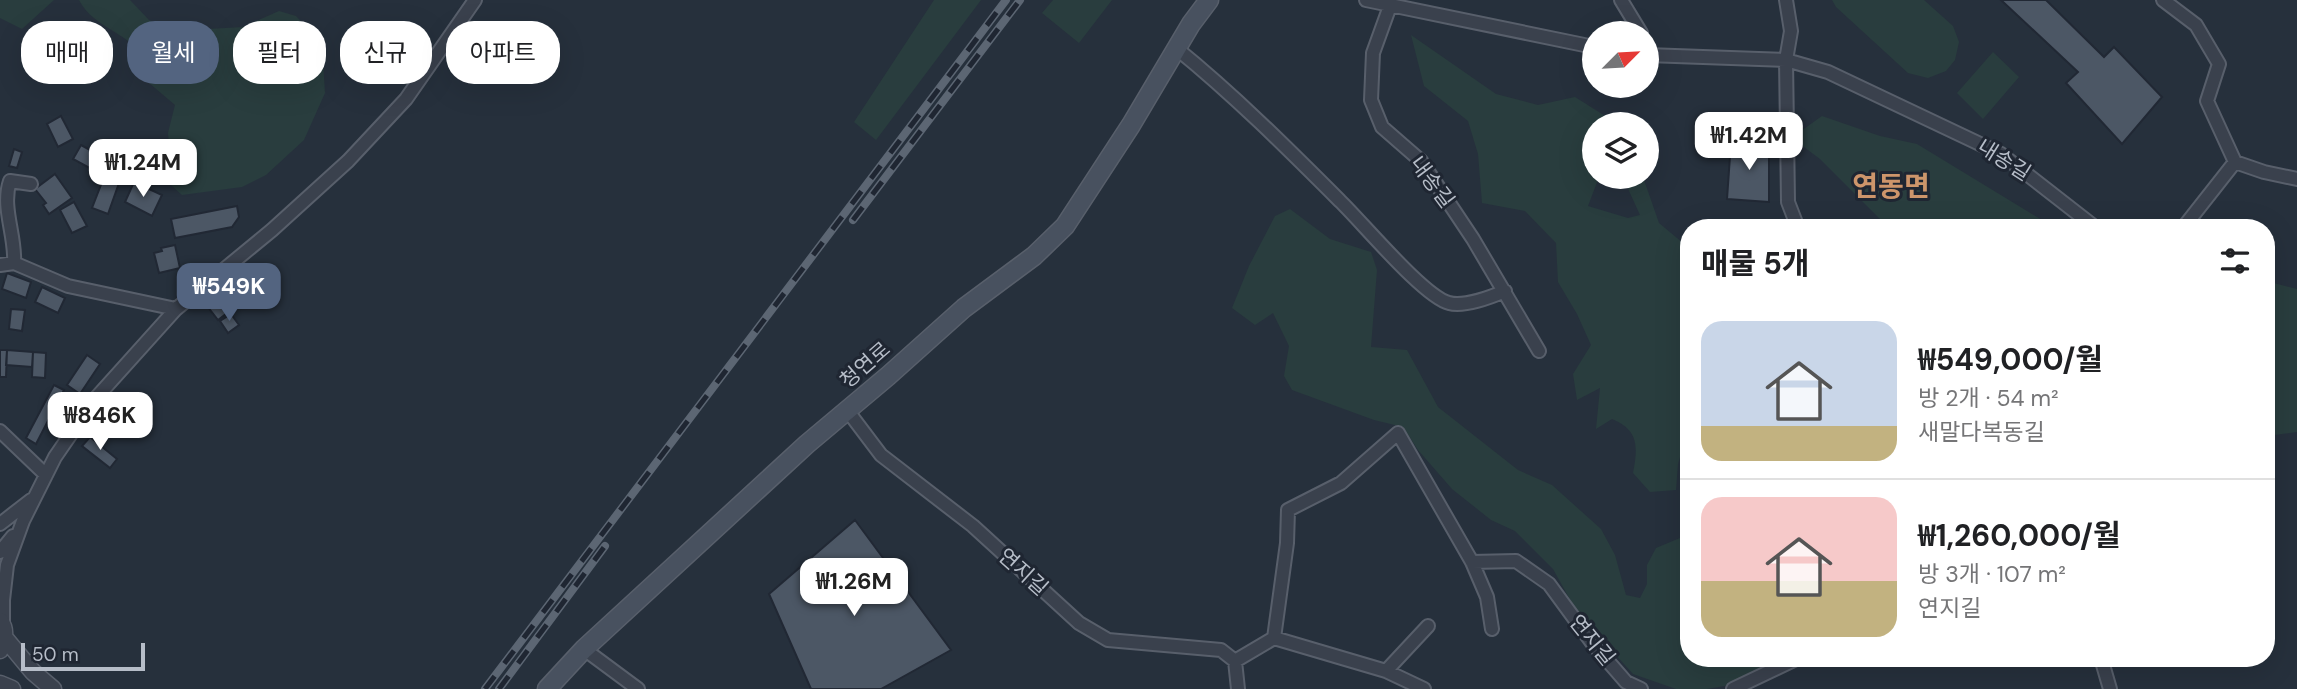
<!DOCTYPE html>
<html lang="ko">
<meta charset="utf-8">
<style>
:root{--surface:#fff;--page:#f2f2f2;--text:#202124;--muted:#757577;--line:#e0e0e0;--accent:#536480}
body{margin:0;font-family:"DM Sans","Noto Sans KR",sans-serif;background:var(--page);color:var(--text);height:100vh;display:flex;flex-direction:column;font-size:26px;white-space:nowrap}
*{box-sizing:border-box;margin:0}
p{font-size:23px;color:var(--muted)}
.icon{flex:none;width:38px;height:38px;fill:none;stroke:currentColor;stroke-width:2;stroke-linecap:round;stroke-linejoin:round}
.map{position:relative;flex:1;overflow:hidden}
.side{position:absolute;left:1680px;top:219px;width:595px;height:448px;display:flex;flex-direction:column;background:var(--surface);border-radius:28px;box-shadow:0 7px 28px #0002}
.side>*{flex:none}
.guide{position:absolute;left:21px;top:21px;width:665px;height:63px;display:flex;gap:14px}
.needle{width:46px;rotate:66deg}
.controls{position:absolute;left:1582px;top:21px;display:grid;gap:14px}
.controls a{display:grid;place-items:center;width:77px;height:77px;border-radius:50%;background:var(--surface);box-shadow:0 7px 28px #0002;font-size:35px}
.scale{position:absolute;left:21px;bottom:18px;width:124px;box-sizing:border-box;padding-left:7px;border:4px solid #b6bdc8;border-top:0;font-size:19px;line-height:24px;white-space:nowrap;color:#b6bdc8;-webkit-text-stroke:5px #1f2632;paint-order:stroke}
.price{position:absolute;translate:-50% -60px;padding:0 16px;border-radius:14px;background:#fff;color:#222;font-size:23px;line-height:46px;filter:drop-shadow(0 2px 4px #0008)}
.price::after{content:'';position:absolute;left:50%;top:42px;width:21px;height:16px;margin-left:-10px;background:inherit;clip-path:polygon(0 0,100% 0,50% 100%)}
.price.current{background:var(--accent);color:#fff}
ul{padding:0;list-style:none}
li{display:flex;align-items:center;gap:21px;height:175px;padding:0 21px}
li+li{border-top:2px solid var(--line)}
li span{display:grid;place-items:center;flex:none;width:196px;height:140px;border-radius:21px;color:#555}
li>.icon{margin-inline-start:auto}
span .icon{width:84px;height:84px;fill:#fffc;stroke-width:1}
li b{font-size:30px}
h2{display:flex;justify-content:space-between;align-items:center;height:84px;padding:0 21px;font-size:30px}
.tag{padding:0 24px;border-radius:28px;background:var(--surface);box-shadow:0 7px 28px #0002;font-size:24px;line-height:63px}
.tag.current{background:var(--accent);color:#fff}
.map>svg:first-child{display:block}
</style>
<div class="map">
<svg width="2297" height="689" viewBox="0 0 2297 689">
<rect width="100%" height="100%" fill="#26303c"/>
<path fill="#293d3e" d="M0,0H54L22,29L0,18Z
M79,0H130L149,20L172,31L243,27L279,11L296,16L322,44L325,93L304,140L266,175L242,187L182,195L162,177L171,170L168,133L175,105L142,77L148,65C135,33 94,30 79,0Z
M934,0H981L876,140L854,122Z
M1053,0H1112L1079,43L1042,13Z
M1832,0H1924L1953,26L1959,42L1955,60L1946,71L1928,78L1908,73L1836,7Z
M1411,35L1496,94L1538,105L1575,97L1618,124H1594V177H1599L1588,206L1628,218L1640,215L1625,182L1628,177H1643L1659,223L1689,248V450L1683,447L1678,464L1676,490L1650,492L1633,473C1638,447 1639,430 1612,419L1596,429L1600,388L1577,400L1573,374L1591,345L1577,314L1558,282L1556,243L1525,211L1482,203L1478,154L1468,121L1424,86Z
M1993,52L2019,77L1983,119L1957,93Z
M1822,116L1880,136L1917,144L2042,220L2048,227L1968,228L1964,224L1955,228L1888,227L1820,159L1800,144L1801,131Z
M1290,209L1330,239L1371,252L1377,270L1371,347L1407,350L1438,407L1518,470L1552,485L1601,529L1615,555L1626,595L1640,598L1647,584V565L1656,548L1680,538L1689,542V658H1783L1748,682L1707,689H1676L1633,674L1577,612L1553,569L1515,531L1491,520L1452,489L1418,450L1403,427L1374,420L1292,390L1284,376L1289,346L1273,313L1255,325L1232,308L1249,266L1275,216Z
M2266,281L2297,289V432L2266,436Z"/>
<path fill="#4c5765" stroke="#212834" stroke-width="2" d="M2001,0H2046L2104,57L2114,47L2162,97L2122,144L2066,83L2078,72Z
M61,116L73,139L58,147L47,124Z
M1731,142L1769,143V202L1727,199Z
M81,145L103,157L95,171L73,159Z
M14,149L22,152L17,168L9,166Z
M55,174L72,198L49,214L43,205L46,203L35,189Z
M104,177L119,183L108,214L92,208Z
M134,182L162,195L152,216L125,202Z
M74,202L87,226L72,233L60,210Z
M237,206L239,217L232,227L175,238L171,219Z
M175,245L180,268L159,273L154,253L162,251L161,248Z
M7,273L31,282L26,298L2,289Z
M42,287L65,298L58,313L35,302Z
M218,292L231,310L218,320L204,302Z
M11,309L25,310L22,331L9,329Z
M231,314L239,325L228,333L220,321Z
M0,350H7L6,377H0Z
M7,350L33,352L32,367L6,365Z
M33,352L46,353L45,378L32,377Z
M87,355L100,364L80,394L67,385Z
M54,385L64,390L36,444L26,438Z
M90,437L117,459L110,468L82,446Z
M855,520L951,650L881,689H811L769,594Z"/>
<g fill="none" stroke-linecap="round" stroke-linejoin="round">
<g stroke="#585f6b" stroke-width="16">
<path id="minor" d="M1366,0L1594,47
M1621,0L1641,33
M1786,0L1791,31L1786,60L1828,72L2001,154L2096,228
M2163,0L2196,25L2219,64L2207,101L2235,162L2183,228
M1390,6L1373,53L1371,100L1382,127L1421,161L1473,239L1539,351
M1176,48C1234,95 1287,148 1340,201C1362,222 1424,297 1449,303C1464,307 1491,297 1505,291
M1647,55L1786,60L1788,202L1798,228
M2235,162L2264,172L2297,179
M14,263C16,236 1,207 10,181L31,184
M0,265L14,263L68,286L176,309
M847,410L881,455L973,526L1079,623L1108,640L1221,650L1235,661L1274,638L1287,543L1288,510L1341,483L1398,433L1472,562L1487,597L1492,629
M0,431L46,475
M0,524L31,500
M0,552L13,536
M1472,562L1516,561L1549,584L1593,644L1626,682L1641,689
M3,625V600L7,565L23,521L55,457L95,399L176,309L272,230L348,161L406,99L475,0
M1274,638L1386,671L1424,689
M584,649L638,689
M2101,658L2110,689
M1235,661L1238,689
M1386,671L1428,626
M1733,689L1798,658"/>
</g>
<g stroke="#585f6b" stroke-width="19">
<path id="tertiary" d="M0,621C7,630 4,641 0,650
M4,637L33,672L53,689
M0,684L12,689"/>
</g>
<g stroke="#585f6b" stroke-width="21">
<path id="secondary" d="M547,689L584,649L807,444L888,376L964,308L1034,256L1065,226L1131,125L1191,24L1209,0"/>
</g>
<use href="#minor" stroke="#3a414d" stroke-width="12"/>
<use href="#tertiary" stroke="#3a414d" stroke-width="16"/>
<use href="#secondary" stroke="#48515f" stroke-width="18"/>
<g stroke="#5c6673" stroke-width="8">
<path id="rail" d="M853,220L1020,0
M485,689L1006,0
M499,689L605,546"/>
</g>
<use href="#rail" stroke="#1f2632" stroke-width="5" stroke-dasharray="16" stroke-linecap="butt"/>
</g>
<g text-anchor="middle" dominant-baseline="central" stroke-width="6" stroke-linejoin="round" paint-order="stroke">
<g font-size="21" fill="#b6bdc8" stroke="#1f2632">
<text transform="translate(2004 160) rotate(32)">내송길</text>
<text transform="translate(1432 182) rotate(53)">내송길</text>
<text transform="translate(865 365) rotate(-41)">청연로</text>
<text transform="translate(1023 572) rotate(42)">연지길</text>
<text transform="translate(1592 640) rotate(51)">연지길</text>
</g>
<g font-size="28" font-weight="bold" fill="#cd956b" stroke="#1f2632">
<text x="1891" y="186">연동면</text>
</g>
</g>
</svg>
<div class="controls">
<a><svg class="needle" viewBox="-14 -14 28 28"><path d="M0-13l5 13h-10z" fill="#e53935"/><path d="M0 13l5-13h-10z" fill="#757577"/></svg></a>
<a><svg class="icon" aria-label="layers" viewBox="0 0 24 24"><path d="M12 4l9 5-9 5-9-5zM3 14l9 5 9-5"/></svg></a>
</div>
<div class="scale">50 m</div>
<b class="price" style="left:1749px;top:172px">₩1.42M</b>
<b class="price" style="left:143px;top:199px">₩1.24M</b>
<b class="price current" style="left:229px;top:323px">₩549K</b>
<b class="price" style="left:100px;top:452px">₩846K</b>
<b class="price" style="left:854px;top:618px">₩1.26M</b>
<div class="guide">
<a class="tag">매매</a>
<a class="tag current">월세</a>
<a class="tag">필터</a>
<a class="tag">신규</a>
<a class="tag">아파트</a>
</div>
<section class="side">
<h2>매물 5개<svg class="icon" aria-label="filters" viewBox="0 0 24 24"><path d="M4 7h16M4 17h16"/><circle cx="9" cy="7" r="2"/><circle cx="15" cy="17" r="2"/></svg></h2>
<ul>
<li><span style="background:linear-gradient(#c9d6e8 75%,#c2b280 0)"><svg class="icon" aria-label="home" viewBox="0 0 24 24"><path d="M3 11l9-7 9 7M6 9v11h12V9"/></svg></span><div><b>₩549,000/월</b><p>방 2개 · 54 m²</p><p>새말다복동길</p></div></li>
<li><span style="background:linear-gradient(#f6c9c9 60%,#c2b280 0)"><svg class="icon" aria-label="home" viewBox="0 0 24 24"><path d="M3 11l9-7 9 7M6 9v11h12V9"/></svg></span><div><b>₩1,260,000/월</b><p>방 3개 · 107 m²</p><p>연지길</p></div></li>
</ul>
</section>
</div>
